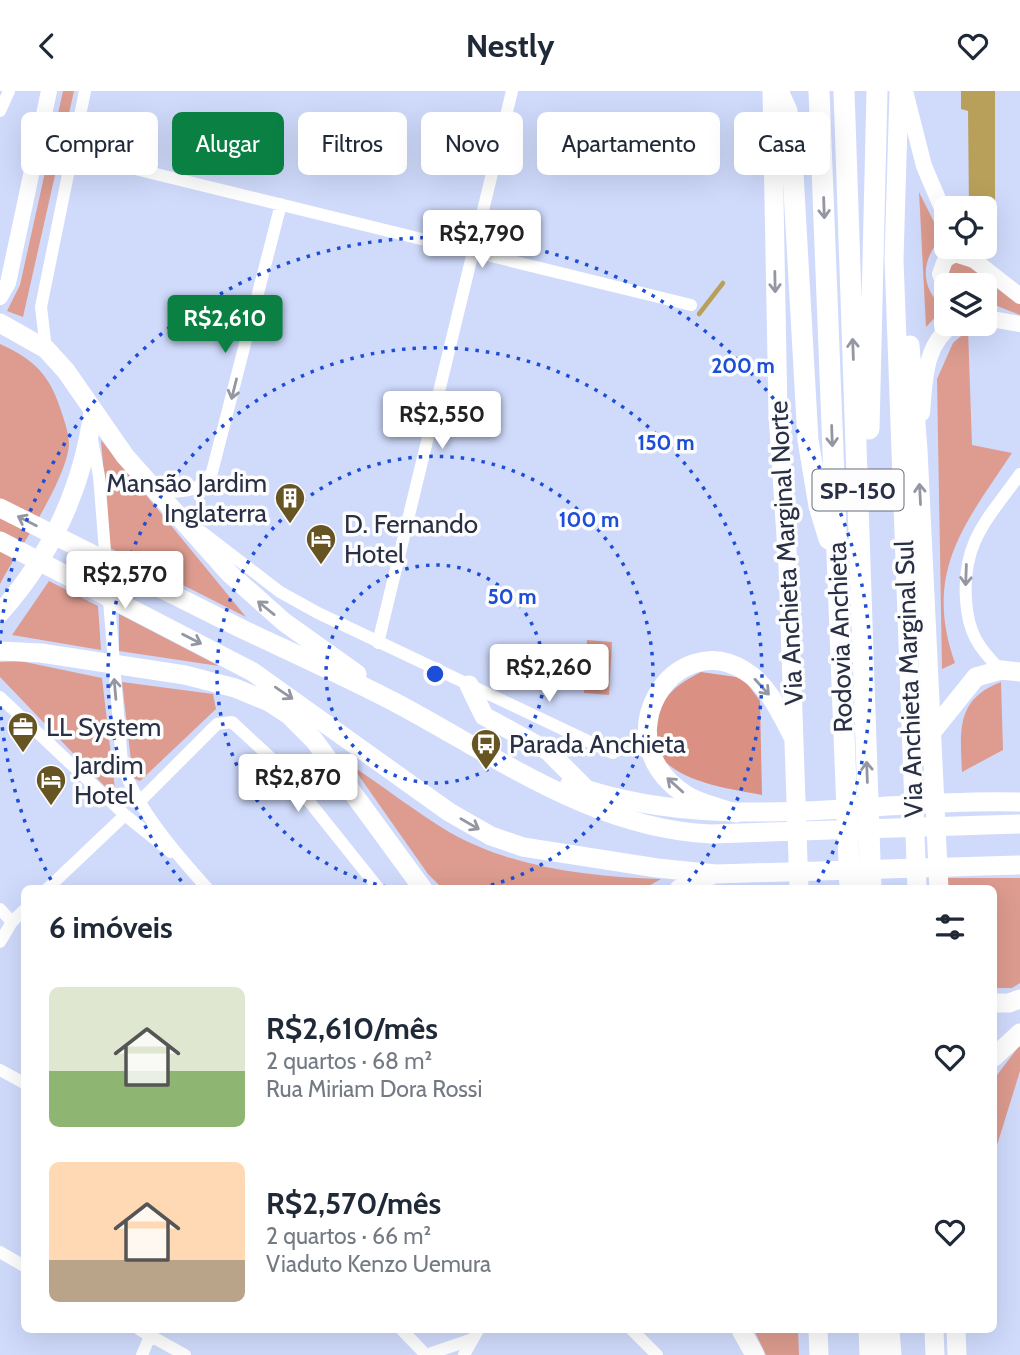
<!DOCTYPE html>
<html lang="pt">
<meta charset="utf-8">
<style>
:root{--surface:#fff;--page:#f2f2f3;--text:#1f2937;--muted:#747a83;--accent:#0b8043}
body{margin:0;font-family:Cabin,sans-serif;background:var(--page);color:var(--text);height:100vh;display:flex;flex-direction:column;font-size:26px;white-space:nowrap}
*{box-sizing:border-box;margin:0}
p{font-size:23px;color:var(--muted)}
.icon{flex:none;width:38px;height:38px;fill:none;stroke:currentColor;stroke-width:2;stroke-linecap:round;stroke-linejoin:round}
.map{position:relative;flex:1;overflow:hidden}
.details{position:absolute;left:21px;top:794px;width:976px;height:448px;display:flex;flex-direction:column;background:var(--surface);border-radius:10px;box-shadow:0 7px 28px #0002}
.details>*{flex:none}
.top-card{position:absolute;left:21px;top:21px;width:978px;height:63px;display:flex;gap:14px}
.tools{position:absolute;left:934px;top:105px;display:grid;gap:14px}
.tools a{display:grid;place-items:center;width:63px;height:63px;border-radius:10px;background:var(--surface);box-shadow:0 7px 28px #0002;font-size:35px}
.price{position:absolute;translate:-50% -60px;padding:0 16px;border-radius:7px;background:#fff;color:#222;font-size:23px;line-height:46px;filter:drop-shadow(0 2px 4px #0008)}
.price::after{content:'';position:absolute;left:50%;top:42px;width:21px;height:16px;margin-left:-10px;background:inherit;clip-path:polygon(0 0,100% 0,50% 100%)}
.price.on{background:var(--accent);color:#fff}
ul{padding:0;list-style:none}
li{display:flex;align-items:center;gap:21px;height:175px;padding:0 28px}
li span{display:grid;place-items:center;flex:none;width:196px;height:140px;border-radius:10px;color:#555}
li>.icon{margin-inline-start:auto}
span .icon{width:84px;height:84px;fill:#fffc;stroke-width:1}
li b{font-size:30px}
h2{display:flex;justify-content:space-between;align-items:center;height:84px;padding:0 28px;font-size:30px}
.pill{padding:0 24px;border-radius:10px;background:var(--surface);box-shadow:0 7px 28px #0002;font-size:24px;line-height:63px}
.pill.on{background:var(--accent);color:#fff}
header{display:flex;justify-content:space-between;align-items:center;height:91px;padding:0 28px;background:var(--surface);font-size:32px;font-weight:700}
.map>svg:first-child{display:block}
</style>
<header><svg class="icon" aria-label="back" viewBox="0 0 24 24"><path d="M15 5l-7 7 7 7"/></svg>Nestly<svg class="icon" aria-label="heart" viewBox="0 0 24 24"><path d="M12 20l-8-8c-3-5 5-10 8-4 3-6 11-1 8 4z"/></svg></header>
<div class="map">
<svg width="1020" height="1264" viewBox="0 0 1020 1264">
<rect width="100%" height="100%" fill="#d0dbfc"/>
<path fill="#dd9c8f" d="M63,0H74L23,226L7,220L20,194Z
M919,101L942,147C920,168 920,198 944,217L926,236Z
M957,167L1020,213V224L985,210V194L952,192C947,181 948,175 957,167Z
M968,239L972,354L1012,362C964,434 923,481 955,572L942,578L937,288L953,252Z
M0,253C29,266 47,280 58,311C62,323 69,340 69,353C67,389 18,459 0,493Z
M101,349L246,526L110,457Z
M49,490L98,515L101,559L12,544Z
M119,523L219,575L119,560Z
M587,549L612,551L609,604L584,602Z
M20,570L102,587L116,707L0,586V571Z
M122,591L213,603L216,618L140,690L133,687Z
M1001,591L1003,659L962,681C960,639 956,608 1001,591Z
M352,675C384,696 416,721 449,741C512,777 590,786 661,788L643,798H443L428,783Z
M946,787H1020V892L1012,897H994V798H947Z
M1020,954V980L994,1064V988Z
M754,1239H798L799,1264H766Z"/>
<path fill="#da9082" d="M701,581L743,587L760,610L762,704C731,698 664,690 655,653C654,646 657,637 658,631C661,604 678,593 701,581Z"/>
<path fill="#b8a05a" d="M961,0H995V120L969,117L968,20L961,18Z
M534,570L539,575L538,588C528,595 518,593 508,587L506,578L509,573Z"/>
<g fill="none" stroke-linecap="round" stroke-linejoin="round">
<path stroke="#b8a05a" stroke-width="4.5" d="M699,223L723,192"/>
<path stroke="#fff" stroke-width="12" d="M0,20L9,0
M70,62L691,214
M46,258L41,216L85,0
M92,348L99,385L122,672C135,716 178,765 208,798
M154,400C177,401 199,404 212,381L281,113
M202,441L280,501L318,522L613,662
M378,552L512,0
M1001,579C978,557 968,541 966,509C962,450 988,428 1020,383
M0,606L125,724L171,761
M140,710L217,633L232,631L284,679L379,798
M47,798L125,724
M0,818L12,831
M0,851L12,831L24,819
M0,979L24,992
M0,1161L24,1175
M140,1239L185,1264
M402,1239L426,1264
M632,1239L657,1264
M142,1264L150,1245
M426,1264L470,1249
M464,1264L478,1239"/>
<path stroke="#fff" stroke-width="16" d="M905,0L924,75L947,129
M964,156L974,169L1020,205
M947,200L940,183L945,169L955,163L974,169
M0,206L8,192L49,0
M985,227L1020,233
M922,322C925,289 924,253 954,233"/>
<path stroke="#fff" stroke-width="19" d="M0,232L46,258L66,280L125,365L230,483L284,531L357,583
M0,417C81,457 161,498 242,538C295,563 349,587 400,614C499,667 595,738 711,743L1020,733
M0,450L253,581L449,721L491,745L523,756L657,777L716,783L1020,774
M0,522C51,465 82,398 93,321
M0,560L41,562L185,584L235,597L269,611L289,624L314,649L423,798
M1001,579L1020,581
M469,594L484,625L548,660L587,699
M570,693C716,746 869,707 1020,711
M679,798L712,784
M741,1239L755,1264"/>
<path stroke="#fff" stroke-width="19" d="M772,0L778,323L788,476L799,798
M899,0L894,168L917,798
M910,254L918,359L939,798
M931,642L976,586L1001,579
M736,722C719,717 701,713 686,704C600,648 675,535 745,580C768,594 780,621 792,644
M994,912H1009L1020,908
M994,966L1020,942
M818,1239L819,1264
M934,1239L935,1264
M956,1239L957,1264"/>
<path stroke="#fff" stroke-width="21" d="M778,0L787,20L793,82L808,349L819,415L829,448
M819,0L850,798
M844,0L871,798
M869,338L877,0
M869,1239L870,1264
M889,1239L891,1264"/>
</g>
<defs><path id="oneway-shaft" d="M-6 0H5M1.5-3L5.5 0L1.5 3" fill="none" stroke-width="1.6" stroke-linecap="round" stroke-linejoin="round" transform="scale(1.75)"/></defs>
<g stroke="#9497a2">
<use href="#oneway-shaft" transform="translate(824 117) rotate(88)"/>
<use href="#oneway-shaft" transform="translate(775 191) rotate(89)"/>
<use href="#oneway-shaft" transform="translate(853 258) rotate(-92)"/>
<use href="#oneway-shaft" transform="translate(234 298) rotate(104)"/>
<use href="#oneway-shaft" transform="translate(832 345) rotate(88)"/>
<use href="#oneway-shaft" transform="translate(920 403) rotate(-93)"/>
<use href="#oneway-shaft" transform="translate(27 430) rotate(-153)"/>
<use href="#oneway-shaft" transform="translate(966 484) rotate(92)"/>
<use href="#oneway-shaft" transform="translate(266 517) rotate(-141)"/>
<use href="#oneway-shaft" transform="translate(192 548) rotate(27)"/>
<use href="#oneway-shaft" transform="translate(762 596) rotate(48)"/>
<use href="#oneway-shaft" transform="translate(115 598) rotate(-95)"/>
<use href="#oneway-shaft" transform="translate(284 602) rotate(34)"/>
<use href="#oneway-shaft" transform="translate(867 681) rotate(-92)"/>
<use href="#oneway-shaft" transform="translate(675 694) rotate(-138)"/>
<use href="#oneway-shaft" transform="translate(470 733) rotate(30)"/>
</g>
<g fill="none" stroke="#1d4ed8" stroke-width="3.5" stroke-dasharray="3.5 7">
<circle cx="435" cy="583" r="109"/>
<path d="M397 798A218 218 0 1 1 473 798"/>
<path d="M188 798A327 327 0 1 1 682 798"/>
<path d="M56 798A436 436 0 0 1 0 613M0 553A436 436 0 1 1 814 798"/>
</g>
<defs>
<g id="building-pin" transform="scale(1.575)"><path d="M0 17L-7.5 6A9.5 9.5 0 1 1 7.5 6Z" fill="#665523" stroke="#fdfdfd"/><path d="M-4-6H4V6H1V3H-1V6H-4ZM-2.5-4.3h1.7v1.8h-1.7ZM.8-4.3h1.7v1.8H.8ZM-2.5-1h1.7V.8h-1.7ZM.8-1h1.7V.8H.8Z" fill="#fff"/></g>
<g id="hotel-pin" transform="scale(1.575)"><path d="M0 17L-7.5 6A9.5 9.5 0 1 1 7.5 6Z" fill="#665523" stroke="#fdfdfd"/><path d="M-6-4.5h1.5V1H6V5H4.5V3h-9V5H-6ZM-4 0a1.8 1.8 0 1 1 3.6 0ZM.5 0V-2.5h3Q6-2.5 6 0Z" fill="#fff"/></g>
<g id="office-pin" transform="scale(1.575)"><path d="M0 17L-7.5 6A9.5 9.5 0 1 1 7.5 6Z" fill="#665523" stroke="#fdfdfd"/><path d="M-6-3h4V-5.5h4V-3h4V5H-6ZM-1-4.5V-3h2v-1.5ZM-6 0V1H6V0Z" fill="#fff"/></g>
<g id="bus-pin" transform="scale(1.575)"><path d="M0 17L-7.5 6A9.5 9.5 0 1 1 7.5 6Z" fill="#665523" stroke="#fdfdfd"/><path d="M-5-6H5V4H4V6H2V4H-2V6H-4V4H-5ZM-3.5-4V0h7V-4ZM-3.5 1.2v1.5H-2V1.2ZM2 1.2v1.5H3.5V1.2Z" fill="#fff"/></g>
</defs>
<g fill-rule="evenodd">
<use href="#building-pin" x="290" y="407"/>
<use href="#hotel-pin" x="321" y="448"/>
<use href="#office-pin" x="23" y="636"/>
<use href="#bus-pin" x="486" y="653"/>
<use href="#hotel-pin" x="51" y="689"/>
</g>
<g text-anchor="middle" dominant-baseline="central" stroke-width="7" stroke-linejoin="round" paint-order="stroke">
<rect fill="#fdfdfd" stroke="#696d7c" stroke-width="2" x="812.5" y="378.5" width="91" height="41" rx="5"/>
<g font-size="24" font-weight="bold" fill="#292f45">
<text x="858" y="399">SP-150</text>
</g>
<g font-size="26" fill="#292f45" stroke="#fdfdfd" text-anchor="start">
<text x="267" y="392" text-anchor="end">Mansão Jardim<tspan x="267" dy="30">Inglaterra</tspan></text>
<text x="344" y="433">D. Fernando<tspan x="344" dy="30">Hotel</tspan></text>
<text x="46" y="636">LL System</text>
<text x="509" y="653">Parada Anchieta</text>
<text x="74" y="674">Jardim<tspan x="74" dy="30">Hotel</tspan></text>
</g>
<g font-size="26" fill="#292f45" stroke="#fdfdfd">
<text transform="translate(786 462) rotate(-93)">Via Anchieta Marginal Norte</text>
<text transform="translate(840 546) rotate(-92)">Rodovia Anchieta</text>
<text transform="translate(909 588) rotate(-92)">Via Anchieta Marginal Sul</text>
</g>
</g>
<circle cx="435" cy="583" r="10" fill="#1d4ed8" stroke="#fdfdfd" stroke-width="3.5"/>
<g font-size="21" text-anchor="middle" font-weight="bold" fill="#1d4ed8" stroke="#fdfdfd" stroke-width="7" stroke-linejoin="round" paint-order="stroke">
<text x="743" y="282">200 m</text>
<text x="666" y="359">150 m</text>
<text x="589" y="436">100 m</text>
<text x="512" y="513">50 m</text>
</g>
</svg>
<div class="tools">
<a><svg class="icon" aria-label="locate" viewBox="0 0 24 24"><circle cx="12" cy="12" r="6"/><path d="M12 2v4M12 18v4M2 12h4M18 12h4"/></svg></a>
<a><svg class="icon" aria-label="layers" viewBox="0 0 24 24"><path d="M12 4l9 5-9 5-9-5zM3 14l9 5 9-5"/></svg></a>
</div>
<b class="price" style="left:482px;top:179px">R$2,790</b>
<b class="price on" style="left:225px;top:264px">R$2,610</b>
<b class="price" style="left:442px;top:360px">R$2,550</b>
<b class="price" style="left:125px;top:520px">R$2,570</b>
<b class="price" style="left:549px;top:613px">R$2,260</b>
<b class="price" style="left:298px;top:723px">R$2,870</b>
<div class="top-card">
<a class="pill">Comprar</a>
<a class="pill on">Alugar</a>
<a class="pill">Filtros</a>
<a class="pill">Novo</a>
<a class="pill">Apartamento</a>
<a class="pill">Casa</a>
</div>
<section class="details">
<h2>6 imóveis<svg class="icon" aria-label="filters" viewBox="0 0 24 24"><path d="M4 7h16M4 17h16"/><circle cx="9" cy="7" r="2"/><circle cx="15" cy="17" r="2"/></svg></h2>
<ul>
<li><span style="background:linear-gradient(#dfe7d0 60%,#8fb573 0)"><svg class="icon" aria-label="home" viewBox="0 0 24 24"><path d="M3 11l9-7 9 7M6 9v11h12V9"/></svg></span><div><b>R$2,610/mês</b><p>2 quartos · 68 m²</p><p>Rua Miriam Dora Rossi</p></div><svg class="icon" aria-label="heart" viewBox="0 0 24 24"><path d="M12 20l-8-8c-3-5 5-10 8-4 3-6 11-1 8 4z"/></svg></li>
<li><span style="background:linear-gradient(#ffd9b3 70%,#b9a48a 0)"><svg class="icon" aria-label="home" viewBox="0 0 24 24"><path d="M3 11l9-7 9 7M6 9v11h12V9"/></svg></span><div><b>R$2,570/mês</b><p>2 quartos · 66 m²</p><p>Viaduto Kenzo Uemura</p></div><svg class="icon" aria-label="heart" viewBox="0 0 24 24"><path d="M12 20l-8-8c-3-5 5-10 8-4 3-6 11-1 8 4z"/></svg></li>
</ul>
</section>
</div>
